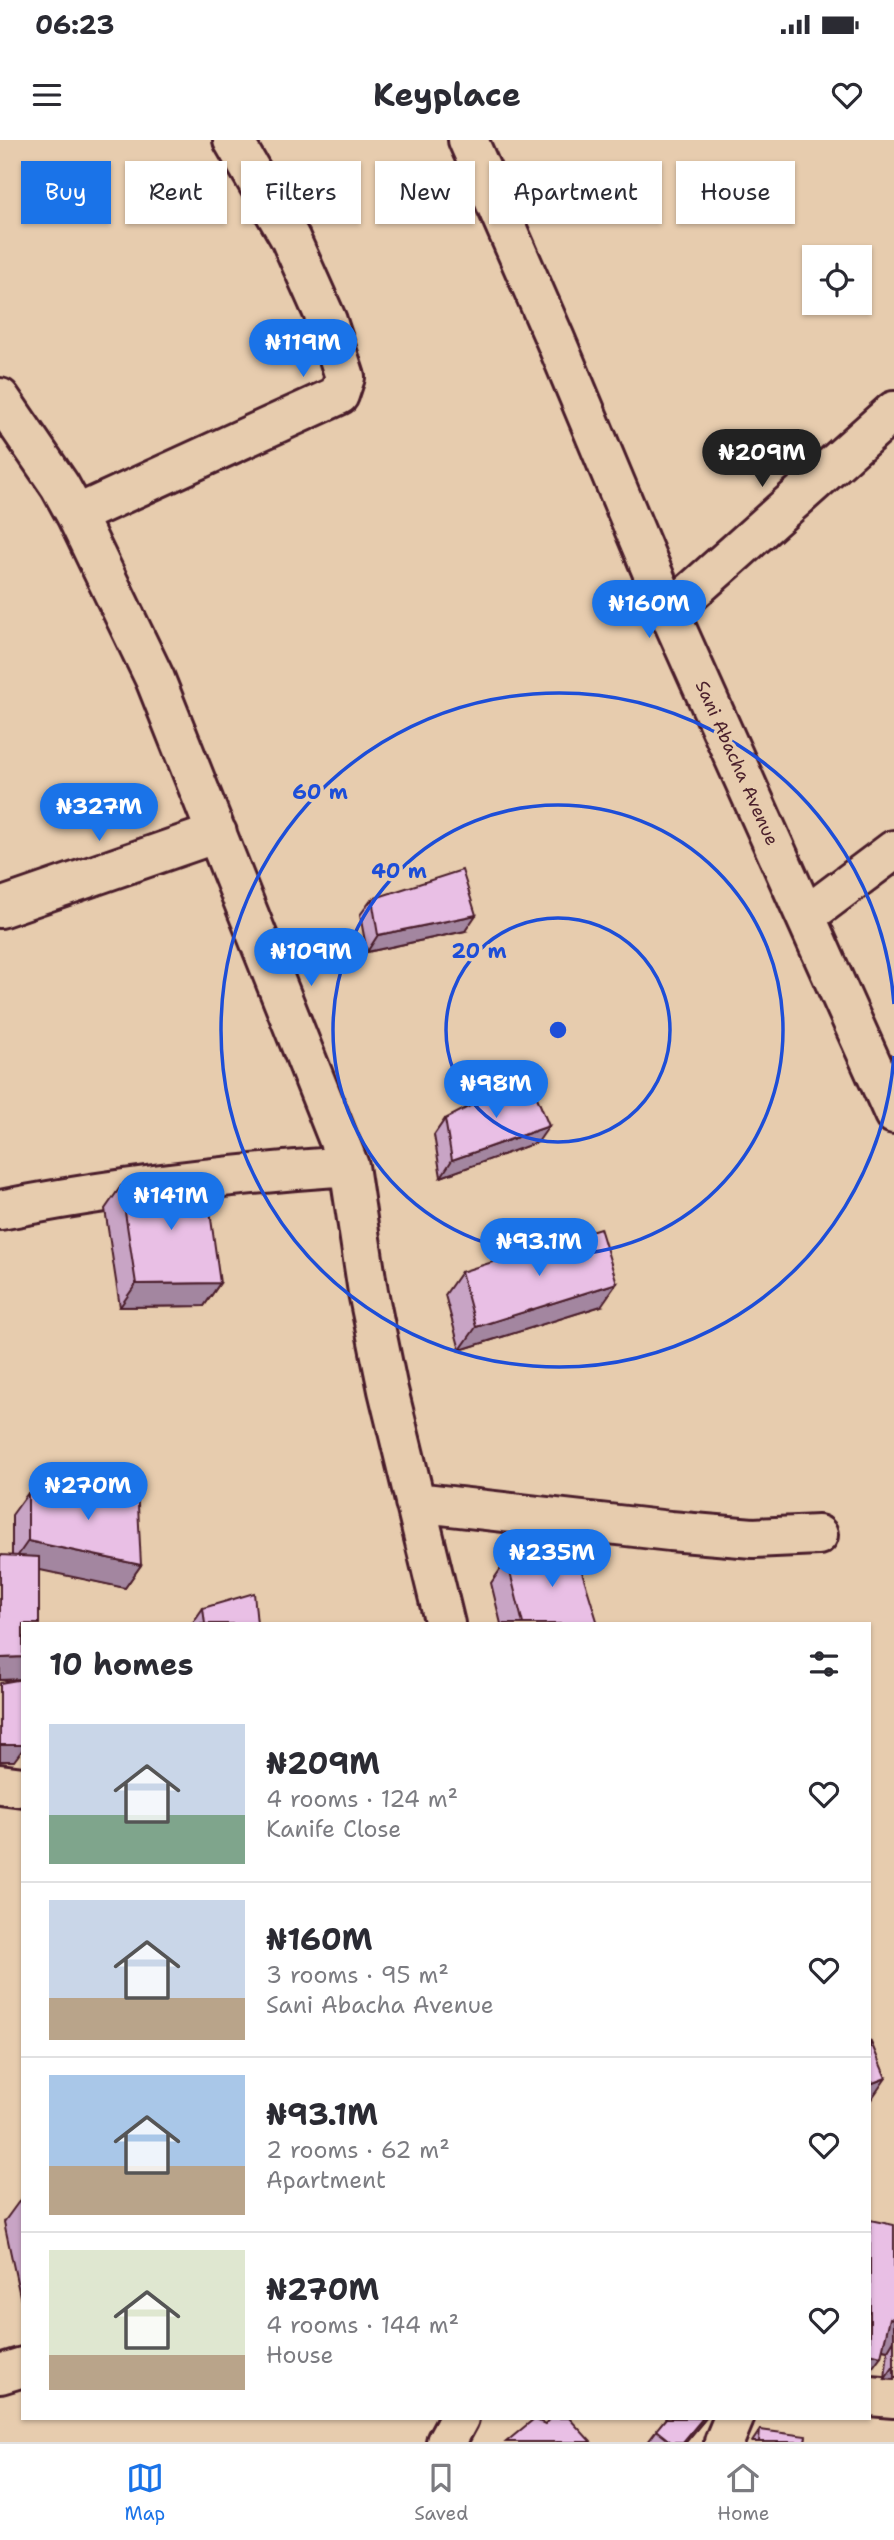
<!DOCTYPE html>
<meta charset="utf-8">
<style>
:root{--surface:#fff;--page:#f2f2f3;--text:#2b2b33;--muted:#7c7c81;--line:#e1e1e2;--accent:#1a73e8}
body{margin:0;font-family:"Shantell Sans",sans-serif;background:var(--page);color:var(--text);height:100vh;display:flex;flex-direction:column;font-size:26px;white-space:nowrap}
*{box-sizing:border-box;margin:0}
p{font-size:23px;color:var(--muted)}
.icon{flex:none;width:38px;height:38px;fill:none;stroke:currentColor;stroke-width:2;stroke-linecap:round;stroke-linejoin:round}
.map{position:relative;flex:1;overflow:hidden}
.side{position:absolute;left:21px;top:1482px;width:850px;height:798px;display:flex;flex-direction:column;background:var(--surface);border-radius:0px;box-shadow:0 2px 5px #0004}
.side>*{flex:none}
.guide{position:absolute;left:21px;top:21px;width:852px;height:63px;display:flex;gap:14px}
.buttons{position:absolute;left:802px;top:105px;display:grid;gap:14px}
.buttons a{display:grid;place-items:center;width:70px;height:70px;border-radius:0px;background:var(--surface);box-shadow:0 2px 5px #0004;font-size:35px}
.price{position:absolute;translate:-50% -60px;padding:0 16px;border-radius:24px;background:var(--accent);color:#fff;font-size:23px;line-height:46px;filter:drop-shadow(0 2px 4px #0008)}
.price::after{content:'';position:absolute;left:50%;top:42px;width:21px;height:16px;margin-left:-10px;background:inherit;clip-path:polygon(0 0,100% 0,50% 100%)}
.price.active{background:#222;color:#fff}
ul{padding:0;list-style:none}
li{display:flex;align-items:center;gap:21px;height:175px;padding:0 28px}
li+li{border-top:2px solid var(--line)}
li span{display:grid;place-items:center;flex:none;width:196px;height:140px;border-radius:0px;color:#555}
li>.icon{margin-inline-start:auto}
span .icon{width:84px;height:84px;fill:#fffc;stroke-width:1}
li b{font-size:30px}
h2{display:flex;justify-content:space-between;align-items:center;height:84px;padding:0 28px;font-size:30px}
.chip{padding:0 24px;border-radius:0px;background:var(--surface);box-shadow:0 2px 5px #0004;font-size:24px;line-height:63px}
.chip.active{background:var(--accent);color:#fff}
.status{display:flex;justify-content:space-between;align-items:center;height:49px;padding:0 35px;background:var(--surface);direction:ltr}
.status svg{height:19px;fill:currentColor}
header{display:flex;justify-content:space-between;align-items:center;height:91px;padding:0 28px;background:var(--surface);font-size:32px;font-weight:700}
.menu{display:flex;justify-content:space-around;align-items:center;height:98px;border-top:2px solid var(--line);background:var(--surface);font-size:19px;color:var(--muted)}
.menu a{display:grid;justify-items:center;gap:4px}
.menu .active{color:var(--accent)}
.map>svg:first-child{display:block}
</style>
<div class="status"><b>06:23</b><svg viewBox="0 0 49 12"><path d="M0 12V9h3v3zM5 12V6h3v6zM10 12V3h3v9zM15 12V0h3v12zM26 1h20v11H26zM47 4h2v5h-2z"/></svg></div>
<header><svg class="icon" aria-label="menu" viewBox="0 0 24 24"><path d="M4 6h16M4 12h16M4 18h16"/></svg>Keyplace<svg class="icon" aria-label="heart" viewBox="0 0 24 24"><path d="M12 20l-8-8c-3-5 5-10 8-4 3-6 11-1 8 4z"/></svg></header>
<div class="map">
<svg width="894" height="2302" viewBox="0 0 894 2302">
<rect width="100%" height="100%" fill="#e7ccae"/>
<filter id="ink" filterUnits="userSpaceOnUse"><feTurbulence type="fractalNoise" baseFrequency=".0143" numOctaves="2"/><feDisplacementMap in="SourceGraphic" scale="14" xChannelSelector="R" yChannelSelector="G"/><feConvolveMatrix kernelMatrix="1 2 1 2 8 2 1 2 1" color-interpolation-filters="sRGB"/></filter>
<g filter="url(#ink)">
<g fill="none" stroke-linecap="round" stroke-linejoin="round">
<g stroke="#4a1f2b" stroke-width="44">
<path id="minor" d="M0,258L60,346L76,375L155,539L349,1026L368,1152L388,1250L445,1484
M76,375L339,255L345,237L327,181L290,98L233,0
M669,472L894,271
M0,768L217,693
M806,776L894,710
M0,1070C116,1047 232,1034 349,1026
M415,1362L670,1391L753,1398L818,1395
M0,1644L23,1647
M0,2234L23,2227
M870,2256L894,2258
M446,2302L459,2278
M724,2302L734,2278"/>
</g>
<g stroke="#4a1f2b" stroke-width="44">
<path id="tertiary" d="M468,0L555,199L669,472L894,974"/>
</g>
<use href="#minor" stroke="#e7ccae" stroke-width="38"/>
<use href="#tertiary" stroke="#e7ccae" stroke-width="38"/>
</g>
<path fill="#c8a4c5" stroke="#4a1f2b" stroke-width="2" d="M372,759L465,791L367,812L360,775Z
M445,979L538,1002L441,1037L434,995Z
M121,1046L220,1143L204,1166L120,1167L105,1069Z
M461,1132L601,1166L460,1210L445,1155Z
M28,1353L141,1425L125,1448L39,1429L23,1484V1539L0,1540L12,1416V1375Z
M507,1420L598,1484H501L491,1443Z
M203,1468L257,1484H192Z
M23,2059V2170L4,2082L20,2060Z
M894,2085V2240L885,2239L888,2210L882,2209Z
M666,2278H706L686,2302H648Z
M760,2290L805,2302H752Z"/>
<path fill="#a386a0" stroke="#4a1f2b" stroke-width="2" d="M476,775L465,791L367,812L378,795Z
M549,986L538,1002L441,1037L452,1020Z
M220,1143L204,1166L120,1167L136,1144Z
M617,1143L601,1166L460,1210L476,1187Z
M28,1401L141,1425L125,1448L12,1424Z
M23,1517V1539L0,1540V1518Z
M0,1605H23V1609L14,1621H0Z
M886,1938L870,1961V1944Z
M890,2178L894,2179V2200L888,2210L870,2206Z
M870,2213L881,2216L870,2231Z
M894,2226V2240L885,2239Z
M703,2278H706L686,2302H683Z"/>
<path fill="#e9bfe5" stroke="#4a1f2b" stroke-width="2" d="M462,730L476,775L378,795L372,759Z
M528,936L549,986L452,1020L445,979Z
M205,1036L220,1143L136,1144L121,1046Z
M600,1088L617,1143L476,1187L461,1132Z
M137,1346L141,1425L28,1401V1353Z
M575,1409L598,1484H523L507,1420Z
M0,1415L39,1417V1484H23V1517L0,1518Z
M254,1453L257,1484H205L203,1468Z
M23,1539V1605H0V1543Z
M870,1900L886,1938L870,1944Z
M23,2059V2072L20,2060Z
M870,2080L894,2085V2179L890,2178L881,2216L870,2213Z
M550,2278H569L591,2302H506L534,2279L545,2284Z
M666,2278H703L683,2302H671L656,2290Z
M760,2290L806,2296L805,2302H759Z"/>
</g>
<g fill="none" stroke="#1d4ed8" stroke-width="3.5">
<circle cx="558" cy="890" r="112"/>
<circle cx="558" cy="890" r="225"/>
<path d="M894 916A337 337 0 1 1 894 864"/>
</g>
<g text-anchor="middle" dominant-baseline="central" stroke-width="7" stroke-linejoin="round" paint-order="stroke">
<g font-size="18" fill="#4a1f2b" stroke="#e7ccae">
<text transform="translate(737 623) rotate(66)">Sani Abacha Avenue</text>
</g>
</g>
<circle cx="558" cy="890" r="10" fill="#1d4ed8" stroke="#e7ccae" stroke-width="3.5"/>
<g font-size="21" text-anchor="middle" font-weight="bold" fill="#1d4ed8" stroke="#e7ccae" stroke-width="7" stroke-linejoin="round" paint-order="stroke">
<text x="320" y="659">60 m</text>
<text x="399" y="738">40 m</text>
<text x="479" y="818">20 m</text>
</g>
</svg>
<div class="buttons">
<a><svg class="icon" aria-label="locate" viewBox="0 0 24 24"><circle cx="12" cy="12" r="6"/><path d="M12 2v4M12 18v4M2 12h4M18 12h4"/></svg></a>
</div>
<b class="price" style="left:303px;top:239px">₦119M</b>
<b class="price active" style="left:762px;top:349px">₦209M</b>
<b class="price" style="left:649px;top:500px">₦160M</b>
<b class="price" style="left:99px;top:703px">₦327M</b>
<b class="price" style="left:311px;top:848px">₦109M</b>
<b class="price" style="left:496px;top:980px">₦98M</b>
<b class="price" style="left:171px;top:1092px">₦141M</b>
<b class="price" style="left:539px;top:1138px">₦93.1M</b>
<b class="price" style="left:88px;top:1382px">₦270M</b>
<b class="price" style="left:552px;top:1449px">₦235M</b>
<div class="guide">
<a class="chip active">Buy</a>
<a class="chip">Rent</a>
<a class="chip">Filters</a>
<a class="chip">New</a>
<a class="chip">Apartment</a>
<a class="chip">House</a>
</div>
<section class="side">
<h2>10 homes<svg class="icon" aria-label="filters" viewBox="0 0 24 24"><path d="M4 7h16M4 17h16"/><circle cx="9" cy="7" r="2"/><circle cx="15" cy="17" r="2"/></svg></h2>
<ul>
<li><span style="background:linear-gradient(#c9d6e8 65%,#7fa58c 0)"><svg class="icon" aria-label="home" viewBox="0 0 24 24"><path d="M3 11l9-7 9 7M6 9v11h12V9"/></svg></span><div><b>₦209M</b><p>4 rooms · 124 m²</p><p>Kanife Close</p></div><svg class="icon" aria-label="heart" viewBox="0 0 24 24"><path d="M12 20l-8-8c-3-5 5-10 8-4 3-6 11-1 8 4z"/></svg></li>
<li><span style="background:linear-gradient(#c9d6e8 70%,#b9a48a 0)"><svg class="icon" aria-label="home" viewBox="0 0 24 24"><path d="M3 11l9-7 9 7M6 9v11h12V9"/></svg></span><div><b>₦160M</b><p>3 rooms · 95 m²</p><p>Sani Abacha Avenue</p></div><svg class="icon" aria-label="heart" viewBox="0 0 24 24"><path d="M12 20l-8-8c-3-5 5-10 8-4 3-6 11-1 8 4z"/></svg></li>
<li><span style="background:linear-gradient(#a9c7e8 65%,#b9a48a 0)"><svg class="icon" aria-label="home" viewBox="0 0 24 24"><path d="M3 11l9-7 9 7M6 9v11h12V9"/></svg></span><div><b>₦93.1M</b><p>2 rooms · 62 m²</p><p>Apartment</p></div><svg class="icon" aria-label="heart" viewBox="0 0 24 24"><path d="M12 20l-8-8c-3-5 5-10 8-4 3-6 11-1 8 4z"/></svg></li>
<li><span style="background:linear-gradient(#dfe7d0 75%,#b9a48a 0)"><svg class="icon" aria-label="home" viewBox="0 0 24 24"><path d="M3 11l9-7 9 7M6 9v11h12V9"/></svg></span><div><b>₦270M</b><p>4 rooms · 144 m²</p><p>House</p></div><svg class="icon" aria-label="heart" viewBox="0 0 24 24"><path d="M12 20l-8-8c-3-5 5-10 8-4 3-6 11-1 8 4z"/></svg></li>
</ul>
</section>
</div>
<nav class="menu">
<a class="active"><svg class="icon" aria-label="map" viewBox="0 0 24 24"><path d="M3 6l6-2 6 2 6-2v14l-6 2-6-2-6 2zM9 4v14M15 6v14"/></svg>Map</a>
<a><svg class="icon" aria-label="saved" viewBox="0 0 24 24"><path d="M7 4h10v16l-5-4-5 4z"/></svg>Saved</a>
<a><svg class="icon" aria-label="home" viewBox="0 0 24 24"><path d="M3 11l9-7 9 7M6 9v11h12V9"/></svg>Home</a>
</nav>
